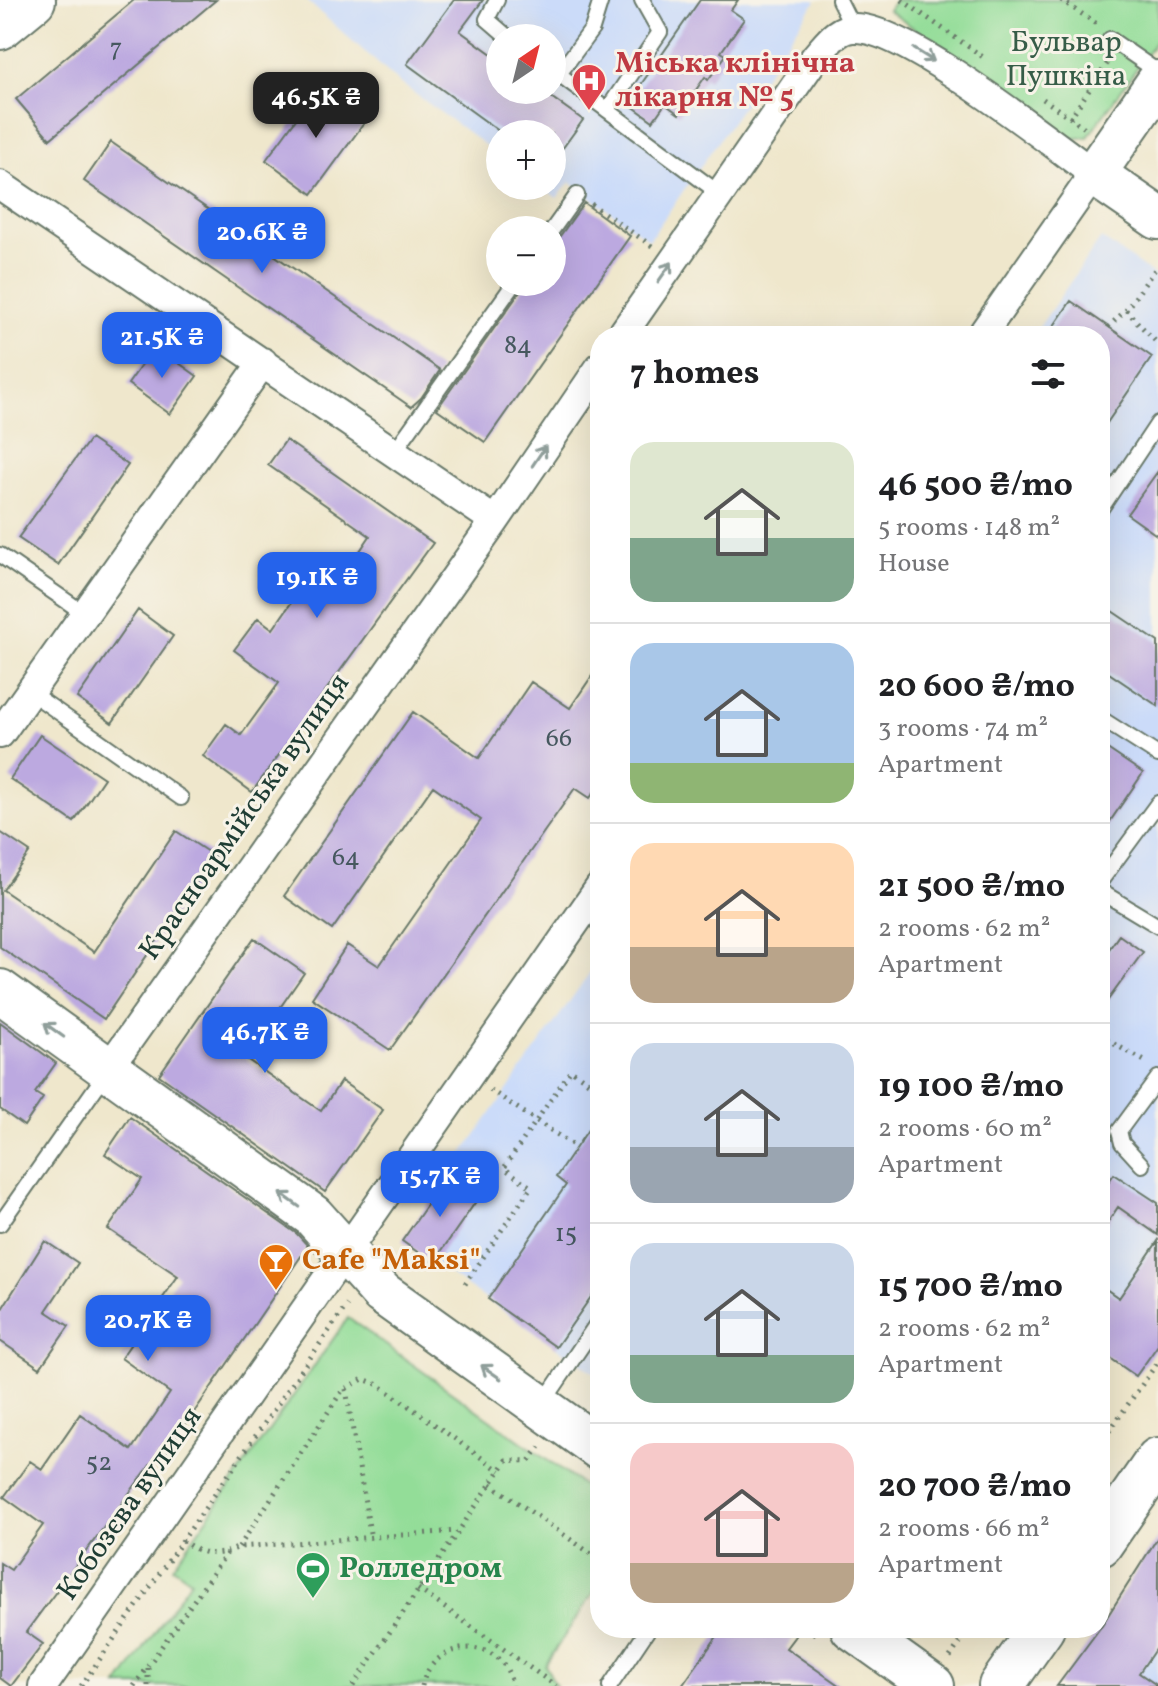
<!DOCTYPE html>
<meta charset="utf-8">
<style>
:root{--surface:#fff;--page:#f6f6f6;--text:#202124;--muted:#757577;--line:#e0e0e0;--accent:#2563eb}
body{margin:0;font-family:Vollkorn,serif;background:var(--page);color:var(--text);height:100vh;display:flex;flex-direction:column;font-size:30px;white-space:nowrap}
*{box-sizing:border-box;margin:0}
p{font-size:26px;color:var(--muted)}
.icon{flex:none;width:44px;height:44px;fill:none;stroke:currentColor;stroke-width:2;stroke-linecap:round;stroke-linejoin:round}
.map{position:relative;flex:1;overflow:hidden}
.drawer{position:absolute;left:590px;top:326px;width:520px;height:1312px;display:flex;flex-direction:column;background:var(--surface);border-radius:32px;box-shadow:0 8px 32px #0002}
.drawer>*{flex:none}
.needle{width:52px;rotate:35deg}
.buttons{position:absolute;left:486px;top:24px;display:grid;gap:16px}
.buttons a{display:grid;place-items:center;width:80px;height:80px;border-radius:50%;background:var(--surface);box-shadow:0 8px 32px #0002;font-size:40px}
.price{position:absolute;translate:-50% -68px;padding:0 18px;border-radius:16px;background:var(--accent);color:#fff;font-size:26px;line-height:52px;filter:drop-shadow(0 2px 4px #0008)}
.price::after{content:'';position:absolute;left:50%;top:48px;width:24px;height:18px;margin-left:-12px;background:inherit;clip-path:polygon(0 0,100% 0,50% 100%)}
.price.on{background:#222;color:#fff}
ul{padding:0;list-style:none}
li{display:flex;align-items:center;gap:24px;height:200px;padding:0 40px}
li+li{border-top:2px solid var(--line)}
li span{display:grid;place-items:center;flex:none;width:224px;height:160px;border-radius:24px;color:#555}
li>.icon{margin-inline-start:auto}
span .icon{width:96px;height:96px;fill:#fffc;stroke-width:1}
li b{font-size:34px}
h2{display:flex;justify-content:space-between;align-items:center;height:96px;padding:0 40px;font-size:34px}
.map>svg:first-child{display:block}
</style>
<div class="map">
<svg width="1158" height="1686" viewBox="0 0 1158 1686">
<rect width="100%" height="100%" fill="#f7f3e8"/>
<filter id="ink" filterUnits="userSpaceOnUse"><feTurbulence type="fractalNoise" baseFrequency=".0125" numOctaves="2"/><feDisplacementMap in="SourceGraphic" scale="16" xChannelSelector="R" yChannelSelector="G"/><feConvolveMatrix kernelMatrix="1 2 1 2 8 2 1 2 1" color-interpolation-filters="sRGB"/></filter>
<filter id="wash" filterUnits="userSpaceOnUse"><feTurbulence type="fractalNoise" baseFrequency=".006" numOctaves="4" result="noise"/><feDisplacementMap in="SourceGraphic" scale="32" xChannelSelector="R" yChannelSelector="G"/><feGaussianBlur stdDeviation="1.8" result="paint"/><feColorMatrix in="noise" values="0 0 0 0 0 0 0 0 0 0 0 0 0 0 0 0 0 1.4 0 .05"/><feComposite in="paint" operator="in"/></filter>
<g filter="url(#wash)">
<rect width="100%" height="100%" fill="#efe7cc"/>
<path fill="#cbdbf9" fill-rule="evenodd" d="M306,0H814L816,1L649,240L570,182L557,198L541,186H552V134H500V156L399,82ZM500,38H552V90H500Z
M1101,238L1158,278V1345L1136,1376L1100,1351V336H1033Z
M600,958V1377L433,1263L479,1197L447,1176Z
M1158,1646V1686L1139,1673Z"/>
<path fill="#93dd98" stroke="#598d66" stroke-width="2" d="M895,0H1158V38L1088,137L1069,139L888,10Z
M348,1318L600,1498V1583L545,1665L556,1686H118L191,1580L173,1567Z"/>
<g id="blocks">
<path fill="#bca9e0" d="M134,0H216L50,139L16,99Z
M454,0H483L460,31L500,60V90H541L583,120L552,163V134H503L407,64Z
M700,0H738L731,10L744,19L721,52L726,55L708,80L705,77L679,114L665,104L653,121L628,103Z
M321,85L367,119L312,194L266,160Z
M111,142L440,370L421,398L411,407L84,181Z
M584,203L630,236L485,442L437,409L527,282H552V247Z
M1071,301L1152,357L1100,433V336H1047Z
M155,346L197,376L170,414L128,384Z
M90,439L128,465L58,565L18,538Z
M286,440L433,543L252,792L203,756L226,724L241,735L279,683L234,650L258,618L273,629L323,557L345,573L370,536L268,465Z
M1158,471V536L1127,514Z
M1100,603L1158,642V706L1100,667Z
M138,610L173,636L112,723L77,698Z
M600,664V784L590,798L575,788L390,1050L312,998L347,945L379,966L481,820L433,786L332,930L284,896L413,712L479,758L531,682L570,708Z
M40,735L104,778L74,822L10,779Z
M1100,744L1143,773L1100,836Z
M176,831L214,856L104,1019L0,947V832L30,852L3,890L94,952Z
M1119,935L1143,952L1100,1011V962Z
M254,938L304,973L245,1058L321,1111L341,1081L383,1110L325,1192L159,1075Z
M0,1022L56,1063L35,1093L43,1098L24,1126L0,1109Z
M600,1112V1284L556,1347L488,1299L566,1185L556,1177Z
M130,1117L297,1234L308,1246L162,1459L157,1456L26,1632L43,1644L11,1686L0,1678V1563L11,1570L43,1525L4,1497L30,1461L42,1469L80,1414L131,1450L170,1393L121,1358L178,1276L108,1229L142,1179L105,1154Z
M1114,1174L1158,1203V1235L1118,1207L1100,1234V1194Z
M447,1176L479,1197L433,1263L402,1241Z
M45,1241L78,1263L46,1311L69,1326L40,1368L0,1341V1312Z
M1158,1241V1345L1136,1376L1100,1351V1285L1119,1298Z
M1158,1537V1645L1139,1673L1158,1686H1057L1100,1628Z
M723,1628H801L786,1648L840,1686H682Z"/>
</g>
</g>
<g filter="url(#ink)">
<use href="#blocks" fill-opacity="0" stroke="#687869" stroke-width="2"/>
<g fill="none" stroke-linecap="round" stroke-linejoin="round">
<g stroke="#687869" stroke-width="18">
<path id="lane" d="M497,0L487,19L509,38
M839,0L853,28
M1110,39L1158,72
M552,69L720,194
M559,74L592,29L601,0
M607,110L660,32L642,0
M552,230L577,195
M394,452L515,282
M1100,510L1158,423
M0,555L85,614
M30,692L181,798
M1100,718L1158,755
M1100,882L1158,803
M1100,891L1158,926
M1142,1165L1122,1143L1119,1131L1158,1078
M0,1224L106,1073
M543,1403L600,1319
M610,1686L649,1628"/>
</g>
<g stroke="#687869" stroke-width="32">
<path id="street" d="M0,185L495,521
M621,336L816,56C827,44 837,28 854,28C904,26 1047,140 1094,174L981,336
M0,734L263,362
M108,1069L495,521L600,367
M43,1686L600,887"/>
</g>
<g stroke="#687869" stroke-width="46">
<path id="secondary" d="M1158,82L1094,174L1158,218
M0,991L313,1216L382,1293L600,1449
M852,1628L933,1686"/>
</g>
<g stroke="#687869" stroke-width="48">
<path id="primary" d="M0,27L33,0
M1100,1544L1158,1460
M1001,1686L1042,1628"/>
</g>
<path stroke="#687869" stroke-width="5" stroke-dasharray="2 6" stroke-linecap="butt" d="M902,0L983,57
M1061,0L1100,26
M1043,99L1088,130
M1070,118L1109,61
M591,204L652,246
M1126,310L1158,344
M1108,327L1126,310L1158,265
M1100,1036L1148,1063
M490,1090L576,1147
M465,1284L531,1187L504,1168L571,1070L597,1088L600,1083
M346,1389L371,1539
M1100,1444L1158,1362
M491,1484L600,1560
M182,1540C201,1555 216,1558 239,1547L457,1531
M239,1547L342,1391L363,1379L379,1385L500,1471
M418,1589L556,1686
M807,1628L819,1637
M950,1657L970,1628
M81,1686L347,1305
M134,1686L227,1553
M148,1686V1667
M353,1686L507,1460L529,1461L540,1447
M422,1686C432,1637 505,1634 512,1686"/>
<use href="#lane" stroke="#fff" stroke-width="14"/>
<use href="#street" stroke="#fff" stroke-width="28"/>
<use href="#secondary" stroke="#fff" stroke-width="42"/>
<use href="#primary" stroke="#fff" stroke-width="44"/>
</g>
<defs><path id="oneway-shaft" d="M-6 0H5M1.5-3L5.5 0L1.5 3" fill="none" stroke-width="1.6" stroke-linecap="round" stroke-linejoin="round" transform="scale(2)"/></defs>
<g stroke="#8f9e9a">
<use href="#oneway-shaft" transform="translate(924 55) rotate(32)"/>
<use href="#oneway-shaft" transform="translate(665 272) rotate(-55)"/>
<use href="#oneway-shaft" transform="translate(539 456) rotate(-56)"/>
<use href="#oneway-shaft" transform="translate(54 1030) rotate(-144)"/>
<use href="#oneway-shaft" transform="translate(290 1200) rotate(-144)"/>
<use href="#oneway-shaft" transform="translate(491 1372) rotate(-145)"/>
</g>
</g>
<defs>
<g id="hospital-pin" transform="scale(1.8)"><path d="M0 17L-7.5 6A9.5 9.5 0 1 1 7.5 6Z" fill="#e0444e" stroke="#f7f3e8"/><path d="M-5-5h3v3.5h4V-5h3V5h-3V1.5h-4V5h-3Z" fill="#fff"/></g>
<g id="bar-pin" transform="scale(1.8)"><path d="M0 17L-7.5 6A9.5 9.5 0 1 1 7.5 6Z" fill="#e8710a" stroke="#f7f3e8"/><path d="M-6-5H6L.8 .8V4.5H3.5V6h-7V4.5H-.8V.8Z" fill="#fff"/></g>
<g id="stadium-pin" transform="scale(1.8)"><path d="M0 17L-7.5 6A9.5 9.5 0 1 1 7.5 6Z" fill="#2e9e5b" stroke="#f7f3e8"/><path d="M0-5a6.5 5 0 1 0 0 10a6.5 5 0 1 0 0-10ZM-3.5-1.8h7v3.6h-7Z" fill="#fff"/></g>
</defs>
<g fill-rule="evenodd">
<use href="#hospital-pin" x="589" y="81"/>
<use href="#bar-pin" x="276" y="1261"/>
<use href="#stadium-pin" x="313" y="1569"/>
</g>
<g text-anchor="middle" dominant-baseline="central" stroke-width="6" stroke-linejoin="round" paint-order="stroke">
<g font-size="26" fill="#46585f">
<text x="116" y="49">7</text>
<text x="518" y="346">84</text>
<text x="559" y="739">66</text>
<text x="346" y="858">64</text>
<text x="566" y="1234">15</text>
<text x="99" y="1463">52</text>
</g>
<g font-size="30" fill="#365d48" stroke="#f7f3e8">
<text x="1066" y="43">Бульвар<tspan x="1066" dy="34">Пушкіна</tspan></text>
</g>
<g font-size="30" font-weight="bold" fill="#be3a42" stroke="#f7f3e8" text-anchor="start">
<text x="615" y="64">Міська клінічна<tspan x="615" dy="34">лікарня № 5</tspan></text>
</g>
<g font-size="30" fill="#1f3d34" stroke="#f7f3e8">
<text transform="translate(245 817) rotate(-55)">Красноармійська вулиця</text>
<text transform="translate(130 1504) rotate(-55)">Кобозєва вулиця</text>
</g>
<g font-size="30" font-weight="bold" fill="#c56008" stroke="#f7f3e8" text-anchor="start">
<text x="302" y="1261">Cafe "Maksi"</text>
</g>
<g font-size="30" font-weight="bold" fill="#27864d" stroke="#f7f3e8" text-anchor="start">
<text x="339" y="1569">Ролледром</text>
</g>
</g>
</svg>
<div class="buttons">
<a><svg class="needle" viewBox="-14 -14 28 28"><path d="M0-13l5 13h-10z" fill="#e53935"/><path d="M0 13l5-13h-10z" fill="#757577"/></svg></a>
<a>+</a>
<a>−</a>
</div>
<b class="price on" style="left:316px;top:140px">46.5K ₴</b>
<b class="price" style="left:262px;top:275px">20.6K ₴</b>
<b class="price" style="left:162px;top:380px">21.5K ₴</b>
<b class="price" style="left:317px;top:620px">19.1K ₴</b>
<b class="price" style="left:265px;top:1075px">46.7K ₴</b>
<b class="price" style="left:440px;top:1219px">15.7K ₴</b>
<b class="price" style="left:148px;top:1363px">20.7K ₴</b>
<section class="drawer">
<h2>7 homes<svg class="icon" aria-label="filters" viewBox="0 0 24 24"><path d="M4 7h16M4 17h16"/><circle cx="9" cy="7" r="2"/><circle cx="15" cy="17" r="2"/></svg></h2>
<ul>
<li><span style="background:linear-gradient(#dfe7d0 60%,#7fa58c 0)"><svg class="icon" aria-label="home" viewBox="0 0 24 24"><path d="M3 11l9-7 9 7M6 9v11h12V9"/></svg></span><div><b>46 500 ₴/mo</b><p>5 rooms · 148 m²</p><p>House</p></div></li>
<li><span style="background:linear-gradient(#a9c7e8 75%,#8fb573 0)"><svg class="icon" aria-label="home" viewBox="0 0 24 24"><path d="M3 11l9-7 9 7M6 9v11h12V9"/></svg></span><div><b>20 600 ₴/mo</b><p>3 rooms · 74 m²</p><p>Apartment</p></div></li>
<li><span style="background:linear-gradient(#ffd9b3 65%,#b9a48a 0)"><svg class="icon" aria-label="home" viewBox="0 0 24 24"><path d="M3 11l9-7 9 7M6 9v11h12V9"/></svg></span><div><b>21 500 ₴/mo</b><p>2 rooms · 62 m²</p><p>Apartment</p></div></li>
<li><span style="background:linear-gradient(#c9d6e8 65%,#9aa5b1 0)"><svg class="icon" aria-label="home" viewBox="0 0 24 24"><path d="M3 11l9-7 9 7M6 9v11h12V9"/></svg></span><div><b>19 100 ₴/mo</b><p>2 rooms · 60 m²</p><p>Apartment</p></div></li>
<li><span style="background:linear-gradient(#c9d6e8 70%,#7fa58c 0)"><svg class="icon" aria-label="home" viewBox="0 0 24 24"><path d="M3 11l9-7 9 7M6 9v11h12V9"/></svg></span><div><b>15 700 ₴/mo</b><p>2 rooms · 62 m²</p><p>Apartment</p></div></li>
<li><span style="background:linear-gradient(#f6c9c9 75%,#b9a48a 0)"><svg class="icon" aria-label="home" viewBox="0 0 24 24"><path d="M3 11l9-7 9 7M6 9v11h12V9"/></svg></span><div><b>20 700 ₴/mo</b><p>2 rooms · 66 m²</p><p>Apartment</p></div></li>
</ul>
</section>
</div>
